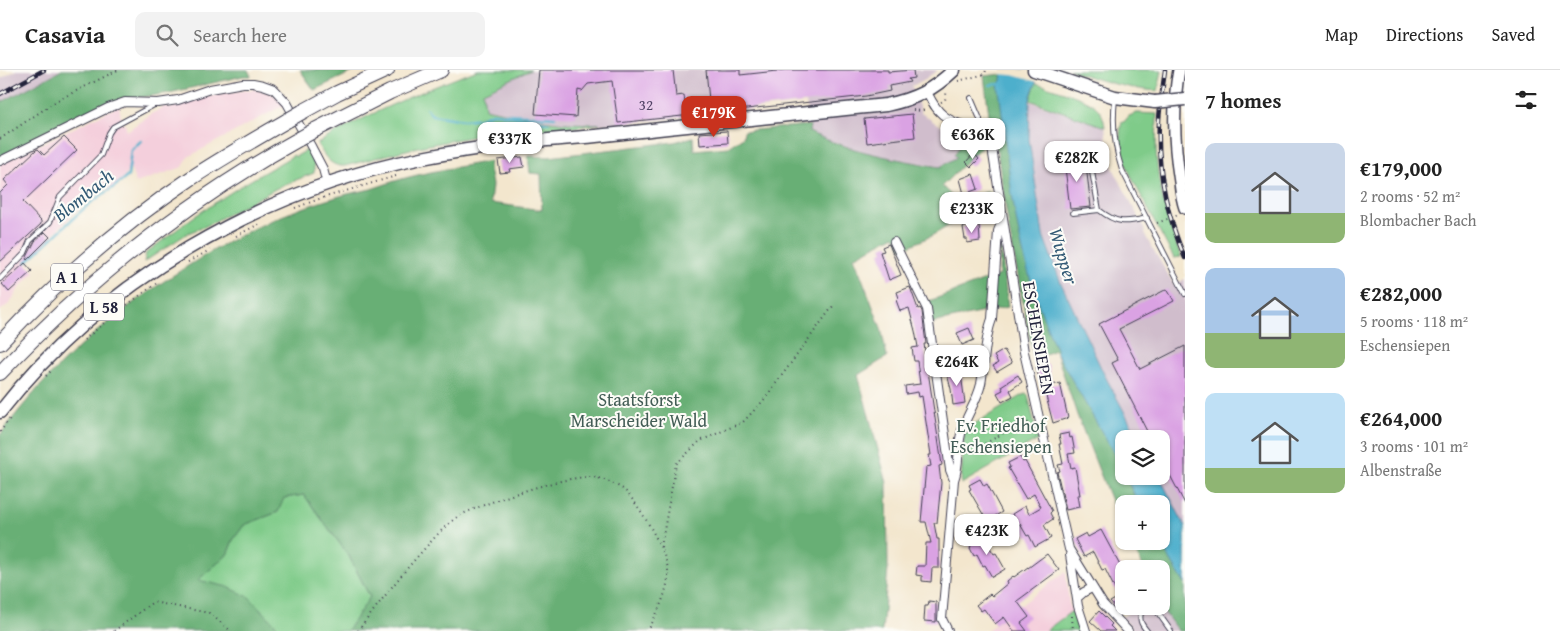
<!DOCTYPE html>
<meta charset="utf-8">
<style>
:root{--surface:#fff;--page:#f2f2f2;--text:#222;--muted:#767676;--line:#e0e0e0;--accent:#c8321e}
body{margin:0;font-family:"Gentium Book Plus",serif;background:var(--page);color:var(--text);height:100vh;display:flex;flex-direction:column;font-size:19px;white-space:nowrap}
*{box-sizing:border-box;margin:0}
p{font-size:16px;color:var(--muted)}
.icon{flex:none;width:28px;height:28px;fill:none;stroke:currentColor;stroke-width:2;stroke-linecap:round;stroke-linejoin:round}
.map{position:relative;flex:1;overflow:hidden}
.details{display:flex;flex-direction:column;background:var(--surface);width:375px}
.details>*{flex:none}
.fabs{position:absolute;left:1115px;top:360px;display:grid;gap:10px}
.fabs a{display:grid;place-items:center;width:55px;height:55px;border-radius:10px;background:var(--surface);box-shadow:0 1px 4px #0004;font-size:25px}
.price{position:absolute;translate:-50% -42px;padding:0 11px;border-radius:10px;background:#fff;color:#222;font-size:16px;line-height:32px;filter:drop-shadow(0 1px 2px #0008)}
.price::after{content:'';position:absolute;left:50%;top:30px;width:15px;height:11px;margin-left:-8px;background:inherit;clip-path:polygon(0 0,100% 0,50% 100%)}
.price.current{background:var(--accent);color:#fff}
ul{padding:0;list-style:none}
li{display:flex;align-items:center;gap:15px;height:125px;padding:0 20px}
li span{display:grid;place-items:center;flex:none;width:140px;height:100px;border-radius:10px;color:#555}
li>.icon{margin-inline-start:auto}
span .icon{width:60px;height:60px;fill:#fffc;stroke-width:1}
li b{font-size:21px}
h2{display:flex;justify-content:space-between;align-items:center;height:60px;padding:0 20px;font-size:21px}
header{display:flex;align-items:center;gap:30px;box-sizing:border-box;height:70px;padding:0 25px;background:var(--surface);border-bottom:1px solid var(--line)}
header strong{font-size:24px}
nav{display:flex;gap:28px;margin-inline-start:auto;font-size:18px}
.search{width:350px;height:45px;background:var(--page);display:flex;align-items:center;gap:12px;box-sizing:border-box;padding:0 18px;border-radius:10px;color:var(--muted);font-size:19px}
main{display:flex;flex:1;min-height:0}
.map>svg:first-child{display:block}
</style>
<header>
<strong>Casavia</strong>
<div class="search"><svg class="icon" aria-label="search" viewBox="0 0 24 24"><circle cx="10" cy="10" r="6"/><path d="M15 15l6 6"/></svg>Search here</div>
<nav><a>Map</a><a>Directions</a><a>Saved</a></nav>
</header>
<main>
<div class="map">
<svg width="1185" height="561" viewBox="0 0 1185 561">
<rect width="100%" height="100%" fill="#fdfcf7"/>
<filter id="ink" filterUnits="userSpaceOnUse"><feTurbulence type="fractalNoise" baseFrequency=".02" numOctaves="2"/><feDisplacementMap in="SourceGraphic" scale="10" xChannelSelector="R" yChannelSelector="G"/><feConvolveMatrix kernelMatrix="1 2 1 2 8 2 1 2 1" color-interpolation-filters="sRGB"/></filter>
<filter id="wash" filterUnits="userSpaceOnUse"><feTurbulence type="fractalNoise" baseFrequency=".0096" numOctaves="4" result="noise"/><feDisplacementMap in="SourceGraphic" scale="20" xChannelSelector="R" yChannelSelector="G"/><feGaussianBlur stdDeviation="1.12" result="paint"/><feColorMatrix in="noise" values="0 0 0 0 0 0 0 0 0 0 0 0 0 0 0 0 0 1.4 0 .05"/><feComposite in="paint" operator="in"/></filter>
<g filter="url(#wash)">
<rect width="100%" height="100%" fill="#f3e6cd"/>
<path fill="#f4cfdc" d="M254,19L273,24L279,28L284,35L188,87L183,97L136,113L129,95L126,105L115,116L102,120L84,133L26,191L35,202L20,217L10,233L0,241V94L119,36L122,53H125L127,61L151,44L166,36L170,38L198,29L220,24Z
M1065,502L1066,504L1069,533L1072,541L1045,561H986Z"/>
<path fill="#d0bdcc" d="M17,0H62L0,33V9Z
M531,0H938L925,9L912,16L921,43L934,52L947,59L966,66L954,84L957,87L940,97L865,83L821,68L808,62L810,55L806,33L618,54H600L565,53L535,49L485,38L482,22Z
M1030,31L1105,57L1108,80L1112,96L1144,158L1146,167L1174,215L1185,209V456L1159,406H1161V369H1139L1104,304L1061,213L1051,187L1043,165L1029,69Z
M1185,514V561H1134L1122,547L1139,536H1161Z"/>
<path fill="#7fcb89" stroke="#507662" d="M478,0H531L483,22L485,38L535,49L565,53L600,54L561,59L481,65L418,77L345,96C330,97 325,86 317,74C332,64 348,56 364,48C401,30 440,14 478,0Z
M1069,0H1162L1158,21C1127,19 1099,10 1069,0Z
M1036,13C1051,18 1089,28 1098,39C1103,44 1104,51 1105,57L1030,30Z
M1137,43L1157,44C1157,60 1155,77 1157,94C1160,126 1170,157 1181,187L1174,188C1165,172 1157,156 1148,139C1135,113 1114,82 1122,51L1124,52L1129,46Z
M309,79L314,93V103L281,116L206,156L188,163L144,192L146,183L192,148L239,117L294,85L295,87Z
M1025,324L1028,325L1038,370L961,414L964,364L969,357Z
M304,425L349,486L370,527L347,561H279L277,556L197,510L227,485L233,470L244,455L278,442L283,428Z
M1072,541L1075,543L1081,561H1045Z"/>
<path fill="#67af75" stroke="#446858" d="M62,0H248L251,6H243L169,23L118,31L0,87V33Z
M300,0H357L314,20Z
M1002,4L1003,61L1046,256C1065,298 1090,338 1112,379C1122,398 1129,415 1139,434H1124V459L1117,446L1077,345L1056,282L1054,280L1034,290L1009,159L994,61L991,60L984,6Z
M810,55L809,62C851,82 895,89 940,97L957,87L954,85L966,66L971,67L982,76L942,116L958,132L989,121L993,142L967,140C949,159 926,169 902,179L895,165L854,187L881,258L887,287L858,305L887,413L888,499L882,561H347L370,527L349,486L304,425L284,428L278,442L244,455L233,470L227,485L198,510L228,517L249,527L278,557L279,561H0V365C49,298 110,245 180,201C217,177 256,155 297,140C311,135 326,130 340,126C353,122 368,121 380,116C415,103 454,98 490,91L489,98L492,115L490,133L542,140L541,104L530,103L528,86L549,87L674,72L693,67L694,80L728,77L743,67L744,61Z
M1000,171L1008,237L932,253L929,231L999,205Z
M1130,471H1159L1185,514V561H1178L1160,536H1161V499H1144Z"/>
<path fill="#4dafcc" stroke="#386884" d="M1002,0H1037L1036,14L1033,20L1030,30L1029,69L1043,165L1061,213L1104,304L1139,369H1124V404L1112,380L1056,282L1057,281C1039,241 1025,197 1017,154C1011,124 1008,93 1004,63C1002,47 1001,31 998,14L1001,11Z
M1125,406H1159L1185,456V514L1159,471H1161V434H1139Z"/>
<path fill="#f3e6cd" d="M999,0H1040L1038,12L1012,5L999,4Z"/>
<g fill="none" stroke-linecap="round" stroke-linejoin="round">
<path stroke="#4dafcc" stroke-width="2.5" d="M990,15L1001,14
M427,39L432,45L464,50L481,48L492,43L555,47
M503,45L549,53
M26,192C47,174 66,154 87,136C100,125 115,118 128,106L131,80L141,71"/>
</g>
<g id="blocks">
<path fill="#daa2e3" d="M539,0H673L676,26L684,25L685,33L709,30L706,0H740V5L786,0H888V2L913,0L914,8L908,9L910,12L889,16L890,21L866,26L618,53L612,11L588,14L582,21L578,20L576,47L535,44Z
M912,44L915,67L867,73L864,49Z
M727,61L728,73L700,75L699,63Z
M64,67L77,80L23,132L41,151V154L0,192V123L8,115L4,110L36,80L38,79L44,85Z
M974,83L979,89L971,97L966,92Z
M522,87L524,97L509,99L510,102L500,103L498,90Z
M1085,87L1091,137L1070,139L1064,89Z
M973,104L978,119L964,124L960,109Z
M979,155L980,171L967,173V169H965L963,157Z
M45,162L50,167L27,190L26,189L35,171Z
M889,174L901,205L889,210L880,182L884,181L882,177Z
M25,193L32,201L9,222L2,214Z
M910,217L918,239L920,238L922,241L926,274H924L942,395L939,396L941,413L937,453H934L937,469H939V498H932L931,512L922,511V506L916,505L917,496H925L926,473H931L926,452H921L926,397L931,396L929,385H931L922,326L919,327L918,322L906,324L905,316L920,314L917,291H914L912,278L918,277L915,261L909,238L900,241L896,230L899,228L897,222Z
M1167,219L1174,231L1119,259L1140,299L1185,276V434L1161,388V369H1151L1112,293L1118,290L1099,254Z
M969,258L974,270L962,275L957,263Z
M1004,280L1012,293L997,302L993,296L998,293L994,286Z
M1048,294L1052,315L1060,313L1068,348L1053,353L1042,311L1040,312L1036,297Z
M960,297L965,333L953,335L951,319L947,304Z
M1018,305L1022,312L1010,320L1013,326L1002,332L997,323L1003,320L1001,316Z
M1069,363L1070,368L1072,367L1075,383L1068,384L1071,398L1075,397L1080,425H1077L1079,437L1066,440L1057,402L1060,401L1058,395L1063,394L1059,374H1061L1059,365Z
M1020,387L1023,392L1025,391L1052,441L1050,443L1053,449L1044,455L1051,468L1035,477L1029,465L1027,466L1020,454L1018,455L1012,444L1025,436L1029,444L1041,437L1034,424L1026,429L1008,398L1010,397L1008,393Z
M980,409L984,416L987,414L1002,442L987,451L969,420L971,419L969,415Z
M1101,460L1124,503V537L1117,540L1110,532L1119,527L1105,499L1102,500L1093,482L1084,487L1075,469L1086,463L1088,467Z
M981,466L985,474L987,473L994,484L996,483L1005,499L992,507L985,495L983,496L977,484L974,486L970,478L971,477L969,473Z
M1047,484L1059,500L1017,531L1029,547L1021,553L1027,561H1014L1004,547L995,554L984,539L981,541L976,535L990,524L992,526L1008,513L1007,511L1013,506L1014,507L1028,497V498Z
M929,531L936,532V552L924,551L925,536H928Z
M1099,541L1112,554L1110,556L1115,561H1101L1090,551Z"/>
</g>
</g>
<g filter="url(#ink)">
<use href="#blocks" fill-opacity="0" stroke="#413f51" stroke-width="1"/>
<g fill="none" stroke-linecap="round" stroke-linejoin="round">
<g stroke="#413f51" stroke-width="6">
<path id="lane" d="M971,28L980,49L979,61
M1115,29C1112,55 1114,76 1122,100L1185,224
M1099,140C1117,154 1125,153 1147,148
M1073,143L1099,140L1090,91
M0,209L25,183L30,171L50,152L60,127L101,85L109,63L113,57L154,35
M1147,561C1142,555 1139,551 1141,543L1148,538L1156,540L1171,561"/>
</g>
<g stroke="#413f51" stroke-width="10">
<path id="street" d="M927,22C931,30 935,39 943,45C960,59 981,54 992,78L1024,282L1069,479L1103,534L1128,561
M0,91L108,38L125,32L158,33L178,30L210,19L243,13H253L263,15L274,19L287,33L312,78L323,99L327,114
M894,172L927,239L950,400L954,410
M1070,485L1078,536L1086,561
M1077,528L1084,522L1092,518
M948,561L942,549L954,410C960,394 957,380 961,364C965,347 977,332 981,314C985,292 984,270 992,249L998,161L1002,151"/>
</g>
<g stroke="#413f51" stroke-width="14">
<path id="secondary" d="M1179,0C1172,37 1174,75 1180,112C1181,121 1182,130 1185,138"/>
</g>
<g stroke="#413f51" stroke-width="15">
<path id="primary" d="M1034,0L1115,27L1155,32
M0,342C101,212 261,120 422,88C457,81 492,76 528,72C553,69 580,68 605,65C699,55 793,44 886,35C915,29 933,20 954,0"/>
</g>
<g stroke="#413f51" stroke-width="16">
<path id="highway" d="M302,42L337,23L387,0
M315,60L390,22L441,0
M0,273C57,212 121,155 190,109C222,88 255,69 288,50
M0,303C88,210 187,131 299,69"/>
</g>
<path stroke="#413f51" stroke-width="2" stroke-dasharray="1 4" stroke-linecap="butt" d="M958,11L985,4L986,0
M941,32L945,30L947,20
M913,40L922,41L927,38
M0,69L58,30L118,0
M295,138L319,129L396,106
M1157,153L1178,145
M236,166L259,154
M188,192L210,180
M127,235L157,213
M84,270L117,242
M46,306L53,299
M1024,351L1026,350L1033,361
M0,362L11,347
M967,382L981,376L1024,351L1033,365L1036,367
M661,477L676,394L700,371L743,352L763,331L833,236
M1072,546L1073,561
M114,561L153,532L209,543L231,561
M358,561C380,532 402,503 427,476C436,466 446,455 457,447C480,434 574,401 598,408C606,410 617,415 623,419C637,430 667,483 668,500C670,519 656,545 648,561"/>
<use href="#lane" stroke="#fff" stroke-width="4"/>
<use href="#street" stroke="#fff" stroke-width="8"/>
<use href="#secondary" stroke="#fff" stroke-width="11"/>
<use href="#primary" stroke="#fff" stroke-width="12"/>
<use href="#highway" stroke="#fff" stroke-width="14"/>
<g stroke="#22223b" stroke-width="4.5">
<path id="rail" d="M1165,0C1163,16 1160,33 1159,50C1157,97 1166,144 1185,188
M0,24L44,0"/>
</g>
<use href="#rail" stroke="#fdfcf7" stroke-width="2.5" stroke-dasharray="8" stroke-linecap="butt"/>
<g stroke="#413f51" stroke-width="15" stroke-linecap="butt">
<path id="primary-bridge" d="M1155,32L1185,29"/>
</g>
<g stroke="#413f51" stroke-width="16" stroke-linecap="butt">
<path id="highway-bridge" d="M288,50L302,42
M299,69L315,60"/>
</g>
<use href="#primary-bridge" stroke="#fff" stroke-width="12"/>
<use href="#highway-bridge" stroke="#fff" stroke-width="14"/>
</g>
</g>
<g text-anchor="middle" dominant-baseline="central" stroke-width="4" stroke-linejoin="round" paint-order="stroke">
<g font-size="15" fill="#504265">
<text x="646" y="34">32</text>
</g>
<g fill="#fdfcf7" stroke="#646373" stroke-width="1">
<rect x="51" y="193.5" width="32" height="27" rx="4"/>
<rect x="84" y="223.5" width="40" height="27" rx="4"/>
</g>
<g font-size="16" font-weight="bold" fill="#22223b">
<text x="67" y="207">A 1</text>
<text x="104" y="237">L 58</text>
</g>
<g font-size="18" fill="#22223b" stroke="#fdfcf7">
<text transform="translate(1039 268) rotate(80)">ESCHENSIEPEN</text>
</g>
<g font-size="18" fill="#435d56" stroke="#fdfcf7">
<text x="639" y="329">Staatsforst<tspan x="639" dy="21">Marscheider Wald</tspan></text>
<text x="1001" y="355">Ev. Friedhof<tspan x="1001" dy="21">Eschensiepen</tspan></text>
</g>
<g font-size="19" font-style="italic" fill="#335a75" stroke="#fdfcf7">
<text transform="translate(83 125) rotate(-39)">Blombach</text>
<text transform="translate(1064 186) rotate(73)">Wupper</text>
</g>
</g>
</svg>
<div class="fabs">
<a><svg class="icon" aria-label="layers" viewBox="0 0 24 24"><path d="M12 4l9 5-9 5-9-5zM3 14l9 5 9-5"/></svg></a>
<a>+</a>
<a>−</a>
</div>
<b class="price current" style="left:714px;top:68px">€179K</b>
<b class="price" style="left:973px;top:90px">€636K</b>
<b class="price" style="left:510px;top:94px">€337K</b>
<b class="price" style="left:1077px;top:113px">€282K</b>
<b class="price" style="left:972px;top:164px">€233K</b>
<b class="price" style="left:957px;top:317px">€264K</b>
<b class="price" style="left:987px;top:486px">€423K</b>
</div>
<section class="details">
<h2>7 homes<svg class="icon" aria-label="filters" viewBox="0 0 24 24"><path d="M4 7h16M4 17h16"/><circle cx="9" cy="7" r="2"/><circle cx="15" cy="17" r="2"/></svg></h2>
<ul>
<li><span style="background:linear-gradient(#c9d6e8 70%,#8fb573 0)"><svg class="icon" aria-label="home" viewBox="0 0 24 24"><path d="M3 11l9-7 9 7M6 9v11h12V9"/></svg></span><div><b>€179,000</b><p>2 rooms · 52 m²</p><p>Blombacher Bach</p></div></li>
<li><span style="background:linear-gradient(#a9c7e8 65%,#8fb573 0)"><svg class="icon" aria-label="home" viewBox="0 0 24 24"><path d="M3 11l9-7 9 7M6 9v11h12V9"/></svg></span><div><b>€282,000</b><p>5 rooms · 118 m²</p><p>Eschensiepen</p></div></li>
<li><span style="background:linear-gradient(#bfe0f5 75%,#8fb573 0)"><svg class="icon" aria-label="home" viewBox="0 0 24 24"><path d="M3 11l9-7 9 7M6 9v11h12V9"/></svg></span><div><b>€264,000</b><p>3 rooms · 101 m²</p><p>Albenstraße</p></div></li>
</ul>
</section>
</main>
